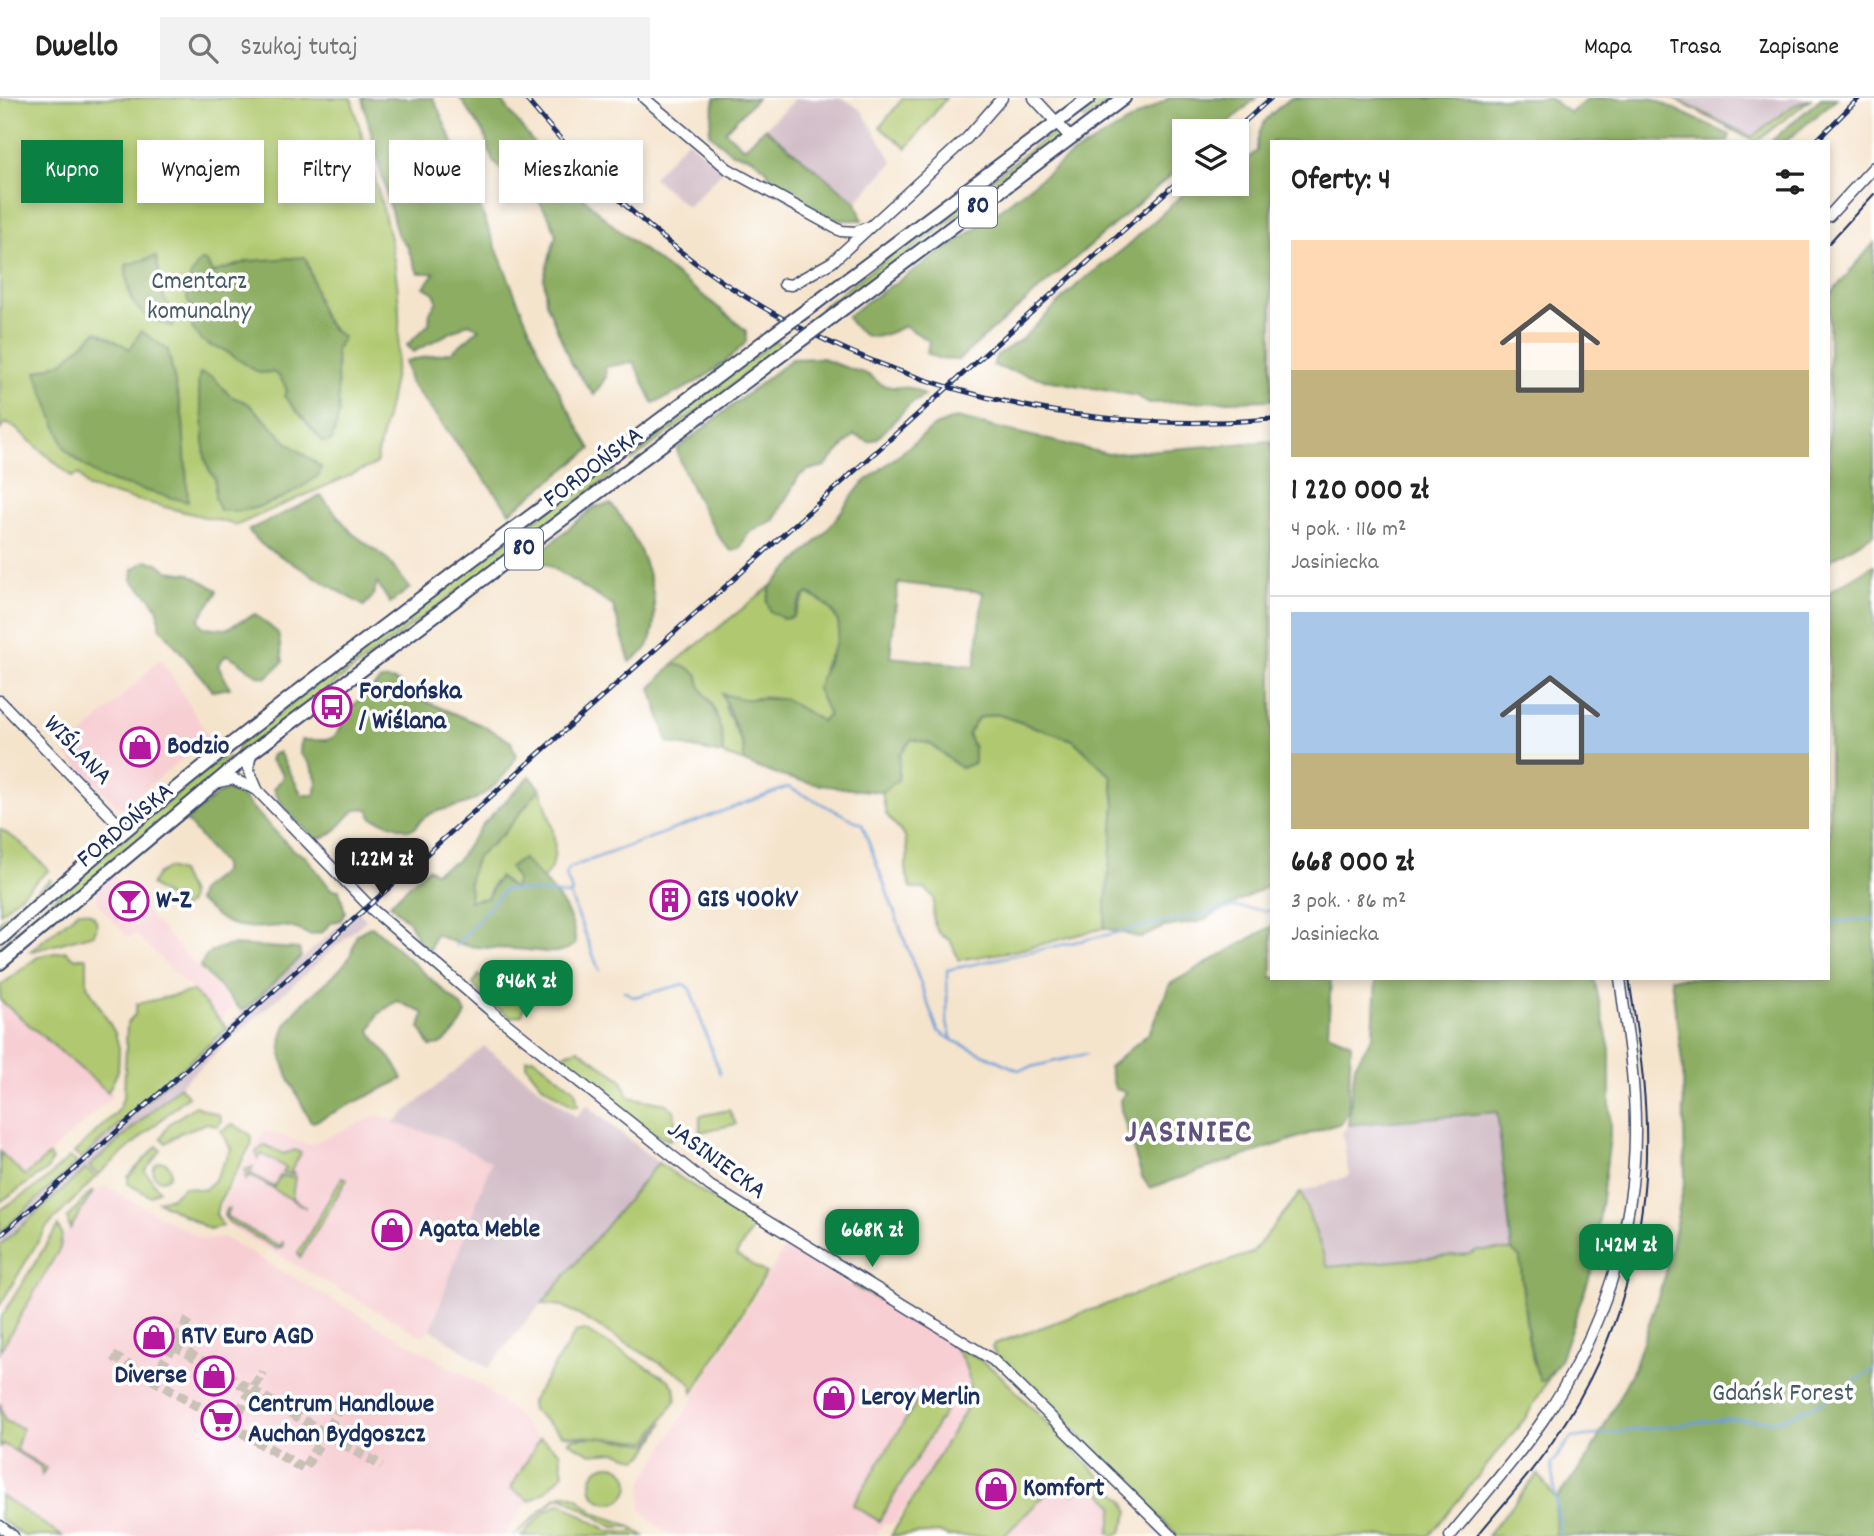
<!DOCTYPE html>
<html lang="pl">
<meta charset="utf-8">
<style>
:root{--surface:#fff;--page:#f2f2f2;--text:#222;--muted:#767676;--line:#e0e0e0;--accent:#0b8043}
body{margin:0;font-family:Dekko,sans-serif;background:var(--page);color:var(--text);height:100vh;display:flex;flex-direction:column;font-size:26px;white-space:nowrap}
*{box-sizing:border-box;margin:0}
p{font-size:23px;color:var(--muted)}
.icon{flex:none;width:38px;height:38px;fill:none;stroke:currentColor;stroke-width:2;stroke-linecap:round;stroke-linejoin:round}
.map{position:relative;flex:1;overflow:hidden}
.sheet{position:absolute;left:1270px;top:42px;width:560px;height:840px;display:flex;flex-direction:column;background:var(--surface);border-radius:0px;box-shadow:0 4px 10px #0003}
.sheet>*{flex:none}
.top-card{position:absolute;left:21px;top:42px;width:665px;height:63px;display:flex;gap:14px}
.buttons{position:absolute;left:1172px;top:21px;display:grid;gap:14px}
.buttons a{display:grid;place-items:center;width:77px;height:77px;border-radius:0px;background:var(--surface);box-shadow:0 4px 10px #0003;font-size:35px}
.price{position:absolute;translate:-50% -60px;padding:0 16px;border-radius:14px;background:var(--accent);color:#fff;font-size:23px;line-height:46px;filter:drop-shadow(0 2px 4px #0008)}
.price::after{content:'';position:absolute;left:50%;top:42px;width:21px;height:16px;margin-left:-10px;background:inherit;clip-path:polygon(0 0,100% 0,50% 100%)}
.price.active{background:#222;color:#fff}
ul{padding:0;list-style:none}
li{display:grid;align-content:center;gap:14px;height:371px;padding:0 21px}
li+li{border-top:2px solid var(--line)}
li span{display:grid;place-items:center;height:217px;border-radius:0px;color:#555}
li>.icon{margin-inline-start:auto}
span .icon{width:126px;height:126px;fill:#fffc;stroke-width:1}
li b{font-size:30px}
h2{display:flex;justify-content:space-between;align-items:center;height:84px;padding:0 21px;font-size:30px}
.pill{padding:0 24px;border-radius:0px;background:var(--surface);box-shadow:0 4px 10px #0003;font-size:24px;line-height:63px}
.pill.active{background:var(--accent);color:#fff}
header{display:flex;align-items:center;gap:42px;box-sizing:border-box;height:98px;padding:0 35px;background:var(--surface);border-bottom:2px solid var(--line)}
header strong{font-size:33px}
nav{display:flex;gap:38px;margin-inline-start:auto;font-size:24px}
.search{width:490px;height:63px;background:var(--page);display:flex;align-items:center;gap:18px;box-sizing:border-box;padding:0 24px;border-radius:0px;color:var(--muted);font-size:26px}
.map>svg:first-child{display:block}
</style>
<header>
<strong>Dwello</strong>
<div class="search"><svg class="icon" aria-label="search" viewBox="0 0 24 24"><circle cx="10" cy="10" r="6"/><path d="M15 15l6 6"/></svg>Szukaj tutaj</div>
<nav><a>Mapa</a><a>Trasa</a><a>Zapisane</a></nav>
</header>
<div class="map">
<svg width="1874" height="1438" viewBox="0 0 1874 1438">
<rect width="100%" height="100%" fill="#fff"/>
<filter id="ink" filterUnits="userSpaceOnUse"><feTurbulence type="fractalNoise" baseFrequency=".0143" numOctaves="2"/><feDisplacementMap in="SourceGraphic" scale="14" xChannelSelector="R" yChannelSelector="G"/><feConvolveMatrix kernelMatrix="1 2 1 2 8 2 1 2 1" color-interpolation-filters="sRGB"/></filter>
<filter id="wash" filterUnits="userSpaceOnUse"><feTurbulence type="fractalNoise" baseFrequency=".00686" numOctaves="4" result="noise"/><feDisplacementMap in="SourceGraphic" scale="28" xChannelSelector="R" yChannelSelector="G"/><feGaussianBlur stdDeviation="1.57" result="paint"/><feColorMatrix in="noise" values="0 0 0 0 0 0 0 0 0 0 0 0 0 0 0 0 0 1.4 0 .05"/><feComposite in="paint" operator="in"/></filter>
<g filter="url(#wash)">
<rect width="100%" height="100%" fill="#f5e4cc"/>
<path fill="#f7cfd3" d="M161,561L209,639L121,711L64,655Z
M113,777L233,909L221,921L135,835L129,840L98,807L97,792Z
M0,902L113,998L25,1078L0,1054Z
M378,1017L439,1038L491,1064L431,1231L422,1238L236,1133L225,1124L222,1116L221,1109L265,1032L309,1047Z
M106,1088L203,1142L223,1139L481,1287L512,1312L551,1355L535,1394L503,1438H53L0,1402V1241L91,1095Z
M785,1149L955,1247L1073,1369L1123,1414L1112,1438H945L914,1409L968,1316L894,1425L883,1426L876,1438H672L650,1423L641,1410L643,1383Z"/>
<path fill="#d2bdc7" d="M796,0H843L862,13L893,64L856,104L765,30Z
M1673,0H1812L1758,44Z
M687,42L723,73L687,109L653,79Z
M357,811L366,822L0,1147V1135Z
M484,948L576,1019L587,1007L658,1065L488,1270L431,1231L491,1064L439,1038L393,1025Z
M1497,1014L1512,1152L1328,1169L1301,1094L1349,1078L1342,1035L1348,1027Z"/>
<path fill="#b0c96f" stroke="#667c66" stroke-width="2" d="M0,0H351C374,82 406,164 398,250C395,289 383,328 376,366L237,427L88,390L79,376L72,379L14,329L6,325L0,332Z
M903,0H946L907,50L880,29Z
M1098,0H1114L1085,22L1079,14Z
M1673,0L1752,39L1793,8L1812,0L1755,44Z
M1058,31L1062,36L1056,43L828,215L821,210Z
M775,243L783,248L632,362L639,344Z
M620,358L613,376L245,653L237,654L239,645Z
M771,488C766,506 768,511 783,521L793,519L807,495L829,508L841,529L840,539L823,569L829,617L822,623C787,602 765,589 725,610L743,647L745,664L722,656C725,642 719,621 712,607C705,595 699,592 698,577L673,566Z
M996,616L1073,642L1111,678L1115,706L1104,830L1019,852L959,862L950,842C930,834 933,818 934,800L926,791L911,790L905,772L908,758L905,739L886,716L882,694L898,682L899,656L912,641L930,646L961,670L974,650L967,636L978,620Z
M229,660L227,668L0,858V848L111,750L219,662Z
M540,690C549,716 567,761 542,781L523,761L514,791L494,784L487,800L469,804L470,778L477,759L504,735Z
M0,731L20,744L49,772L0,815Z
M168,770L180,774L190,796L189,805L183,810L151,787L157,776Z
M51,781L45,794L0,829V823Z
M79,813C93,812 101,823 94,836L29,854Z
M65,853L74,860H87V887L115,935L119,950L118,973L108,994L0,902V888L39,858Z
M479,877L500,884L522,883L529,891L522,917L511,919L485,902L473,886Z
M193,893L227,930L81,1061L74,1055L118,1013L124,998L127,926L135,916L137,906Z
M578,951L621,981L629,999L666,1006L674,1012L677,1036L669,1042L650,1034L562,962L563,956Z
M534,960L575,992L578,1008H573L541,986L526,967V961Z
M180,988L188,998L98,1077L89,1069Z
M195,1008L219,1017L221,1022L218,1028L207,1025L180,1035L166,1045L161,1040L169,1026Z
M729,1012L736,1026L700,1034V1018Z
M233,1026L251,1037L252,1045L218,1106L216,1116L223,1128L209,1131L158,1103L172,1099L184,1089L204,1092L214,1083L231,1051L221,1033Z
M265,1047L283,1056L295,1052L301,1055L291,1073L296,1076L283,1075L286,1070L262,1056L258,1061L256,1054Z
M157,1048L161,1052L145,1073L159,1092L150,1098L128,1086V1079Z
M0,1054L25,1078L49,1057L52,1062L48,1071L0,1104Z
M70,1059L77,1065L0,1135V1112L42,1085Z
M153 1073a9 9 0 1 1 18 0a9 9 0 1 1-18 0Z
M658,1065L754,1128L736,1157L766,1175L693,1295L692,1287L685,1280L563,1208L542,1206Z
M253,1069L250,1075L274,1089L280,1078L295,1079L292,1100L306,1110L249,1077L246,1082L245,1072Z
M86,1071L96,1079L46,1130L0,1207V1147Z
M342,1079L347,1081L300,1160L298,1155Z
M92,1093L93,1094L70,1131L67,1120Z
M1301,1094L1328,1169L1470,1156L1478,1152H1512L1520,1159C1523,1187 1525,1266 1544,1283L1560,1262L1524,1322L1429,1438H1178L1050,1308L998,1261L992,1250L994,1246L1252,1155Z
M226,1111H229L226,1118L280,1149L283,1143V1149L277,1151L229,1124L224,1118Z
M58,1128L62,1137L60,1150L0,1253V1221Z
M856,1187L954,1244L997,1274L1124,1403L1129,1414L1121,1434L1114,1438L1109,1435L1114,1408L1089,1382L1074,1396L1060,1382L1004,1438H947L939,1434L891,1438L965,1313C976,1291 967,1259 948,1243C924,1223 881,1204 853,1188Z
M585,1232L669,1282L674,1289L676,1302L648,1343L563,1337L532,1312L531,1304L576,1234Z
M920,1298L945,1313L879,1423L853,1407Z
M0,1305L5,1323L22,1330L16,1352L46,1370L42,1377L40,1368L3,1346L0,1349Z
M664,1324L646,1355L637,1361L616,1354L591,1356L568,1344L571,1341L593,1339L649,1346Z
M540,1340L560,1354L563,1376L546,1393L530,1403L511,1390Z
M591 1386a19 19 0 1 1 38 0a19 19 0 1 1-38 0Z
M1538,1376L1556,1401L1555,1438H1487Z
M565,1396C580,1397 582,1407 594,1414C606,1421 618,1421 631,1429H613L563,1399L557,1400L514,1438L555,1400Z
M0,1397L62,1438H24L0,1421Z
M561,1405L610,1434H631L633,1431L644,1438H521L546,1413Z"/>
<path fill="#8cad62" stroke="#546e60" stroke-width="2" fill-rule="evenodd" d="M362,0H433C488,117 524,241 591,351L510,414L410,284L405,263L452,254L479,231L469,225L413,254L407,247L429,226L430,214L437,203L434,195L424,189L434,175H418L407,148L397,136Z
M460,0H500C536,52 578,99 627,139C666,171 709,199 746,233V244C720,272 689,291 653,305L634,264L605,269L606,279L594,297L571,265L546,204L544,179L556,137L551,122L535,97L493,64L484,35Z
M715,0H757L725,33L744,50L765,30L856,104L862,122H824L785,99L773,86L766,71L752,60L730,54L709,35Z
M1169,0H1256L1219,33H1185V65L958,262L939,261L927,255L929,243L905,228C877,240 866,248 847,219L862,207L964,139L1071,57Z
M1291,0H1549L1570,15L1589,0H1651L1730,37L1728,44H1272V302L1147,305L1137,298L1047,282L993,268L996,258L1023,240L1080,184L1125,150L1194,86H1237V69L1257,53C1256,26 1270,16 1291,0Z
M1821,0H1837L1785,44H1770Z
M1874,145V436L1829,463V198Z
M156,158L164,200L174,218L173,229C136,216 127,208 126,167Z
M305,159C319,188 312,221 343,239L336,253L339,315L332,343L323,344L284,298L287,292L280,279L272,274L259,275L222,251L211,248L200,241L192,230L194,215L187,200L190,179L200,163L207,164L212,175L249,163Z
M97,233L130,251L141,233L168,252L183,322L188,404L117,385L100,379L77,362L65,351L36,274L63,264Z
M822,260C837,268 849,270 864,275C871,277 876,284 883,287C898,293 911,284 924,298L909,307L878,340L869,344L854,337L825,368L809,372L799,378L774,422L748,435L740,451L732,453C717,445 680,370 677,351L792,261Z
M200,275L213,279L230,298L248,305L288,345L321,369L319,377C294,397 252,418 220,412L215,400V380C198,362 207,336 202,314C200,299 196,290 200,275Z
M956,320L1108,356L1272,343V786L1199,824L1164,829L1141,840L1104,830L1115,706L1111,678L1073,642L996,616L978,620L968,636L974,650V665L961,670L930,646L912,641L900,656L898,682L882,694C835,690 788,685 745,664L743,647L722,596L743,601H785L822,623L829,617L817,591C830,548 863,524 808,495L801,501L793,519L784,521L770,513L767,503L771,488L824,436L861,387L935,328ZM898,485L983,494L975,568L890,559Z
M321,398L352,435L386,460L410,490L390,505L377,485L373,498L364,508L262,447L248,432Z
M611,406C640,441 666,500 649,546C647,553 636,559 630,564L613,508L535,459L594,409Z
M146,463L158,465L168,473L190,476L217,492C215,504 203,510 199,522L203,529L226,531L255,516L278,535L283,564L266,580C248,576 243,562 226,557L218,567L230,590L213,593L159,528C162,506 147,497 132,482L133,471Z
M1874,467V1438H1555L1556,1401L1589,1358L1634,1270L1665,1178L1685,1082L1683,971L1671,880H1829V494Z
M673,566L687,569L698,577C699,592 705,595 712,607C719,621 725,642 722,656L668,645L651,590Z
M381,582C394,581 403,584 408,596L488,630L511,644L516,658C508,678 488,696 469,704C451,712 426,710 415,730L408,732L372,720L369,712C348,703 344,737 317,741C301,728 281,710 274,691L283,679L282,674L270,662L272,657L279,654L302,697H314C322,685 312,665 300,656L301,642H327L334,639L341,629L343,617Z
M530,678L540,690L504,735L477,759L470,778L469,803L487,800L499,779L514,791L517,782L509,769L523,761C546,784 577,813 575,847C557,858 547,854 527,852C490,848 470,854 435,836L430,852L420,846L409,824L390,806L428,770L435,774L457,763L483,726Z
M229,692L242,699L292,751L306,759L331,791L339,792L345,814L341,822L330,825L323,834L309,837C281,820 267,834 239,828C218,824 214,813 197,803L201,791L223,774V767L186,722L221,694Z
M372,828L463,910L466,915C462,928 444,950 430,948L420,930L424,915L397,903L378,916L370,933C379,950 397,963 403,981L314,1024L310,1023C302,1004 288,984 283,964C270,913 324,896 348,861C353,854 354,844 357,836Z
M1272,828V880H1331L1328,935L1351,945L1348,1014L1341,1025L1150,1090L1142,1079L1121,1012L1120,1002L1126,994L1115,991L1109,969L1149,935L1170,886Z
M232,847L299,851L301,859L246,911L241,912L200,869C206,854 216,850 232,847Z
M1376,880H1594L1610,952V1039L1593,1169L1560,1262L1544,1283H1540C1525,1245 1525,1200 1520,1160L1512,1152L1497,1014L1348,1027L1355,967L1373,937Z"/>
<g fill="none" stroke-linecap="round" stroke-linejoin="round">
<path stroke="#6d9fd8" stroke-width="2.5" d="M570,797L599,872
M1829,824L1874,821
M456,848L505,791L570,797L572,794L566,777L569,770L788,689L862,726L938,933L952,942L1018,972L1086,956
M624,893L634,899L684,886L690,891L720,976
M952,942L947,925V872L1235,809L1272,813
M1561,1438L1551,1367L1571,1340L1725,1321L1777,1323L1821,1305L1874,1271"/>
</g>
</g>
<g filter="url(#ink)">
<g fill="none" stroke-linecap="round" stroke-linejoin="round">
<path stroke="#c9c0b6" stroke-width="10" stroke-dasharray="10 5" stroke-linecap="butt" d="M174,1247L382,1368
M113,1258L304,1371L342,1307
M153,1282L191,1218
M231,1327L263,1274"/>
<g stroke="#3c4a6e" stroke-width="13">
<path id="minor" d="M644,0L728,71L841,133L856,134L866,130
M1034,0L1071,40
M1829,118L1874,69
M784,186L791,187L832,164L967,40L1002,0
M0,603L124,732
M251,656L248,670L257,691
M218,684L233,681L257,692L374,813L498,919L710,1088L993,1262L1172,1438
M0,1428L13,1438
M1450,1438C1481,1400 1515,1363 1543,1322C1602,1236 1636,1133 1635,1028C1635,978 1626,929 1620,880"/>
</g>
<g stroke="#3c4a6e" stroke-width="16">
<path id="major" d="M816,205L1089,0
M832,219L1124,0
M0,841C242,622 512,436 771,238
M0,865L251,655L796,246"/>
</g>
<use href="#minor" stroke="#fff" stroke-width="10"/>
<use href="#major" stroke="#fff" stroke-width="12"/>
<path stroke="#1b2f5e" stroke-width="2" d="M1829,145L1874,96
M1477,1438C1505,1404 1535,1371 1559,1334C1619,1244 1649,1136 1646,1028C1645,978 1636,929 1629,880"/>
<g stroke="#1b2f5e" stroke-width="5">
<path id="rail" d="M525,0C569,52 614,101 667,143C836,279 1057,340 1272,321
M1234,33L1271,0
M1815,44L1859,0
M0,1138L1185,77"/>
</g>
<use href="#rail" stroke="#fff" stroke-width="2.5" stroke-dasharray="8" stroke-linecap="butt"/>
<g stroke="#3c4a6e" stroke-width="16" stroke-linecap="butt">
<path id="major-bridge" d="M771,238L816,205
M796,246L832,219"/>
</g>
<use href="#major-bridge" stroke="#fff" stroke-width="12"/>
</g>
</g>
<defs>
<g id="bus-ring" transform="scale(2.0125)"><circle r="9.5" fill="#fff" stroke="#b5179e" stroke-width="1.5"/><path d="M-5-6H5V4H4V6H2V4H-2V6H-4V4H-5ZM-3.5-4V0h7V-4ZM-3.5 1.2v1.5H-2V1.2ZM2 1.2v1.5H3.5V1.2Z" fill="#b5179e"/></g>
<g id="shop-ring" transform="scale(2.0125)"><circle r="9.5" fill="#fff" stroke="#b5179e" stroke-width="1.5"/><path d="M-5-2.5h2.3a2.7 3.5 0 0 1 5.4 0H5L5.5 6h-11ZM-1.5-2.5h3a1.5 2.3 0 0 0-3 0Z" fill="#b5179e"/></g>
<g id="building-ring" transform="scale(2.0125)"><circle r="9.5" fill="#fff" stroke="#b5179e" stroke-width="1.5"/><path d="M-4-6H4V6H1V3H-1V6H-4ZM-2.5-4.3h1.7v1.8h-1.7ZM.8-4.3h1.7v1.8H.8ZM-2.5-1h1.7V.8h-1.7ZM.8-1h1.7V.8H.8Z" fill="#b5179e"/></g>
<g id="bar-ring" transform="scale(2.0125)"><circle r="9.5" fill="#fff" stroke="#b5179e" stroke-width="1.5"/><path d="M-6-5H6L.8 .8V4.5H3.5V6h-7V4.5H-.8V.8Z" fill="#b5179e"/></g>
<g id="supermarket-ring" transform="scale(2.0125)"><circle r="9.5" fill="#fff" stroke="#b5179e" stroke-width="1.5"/><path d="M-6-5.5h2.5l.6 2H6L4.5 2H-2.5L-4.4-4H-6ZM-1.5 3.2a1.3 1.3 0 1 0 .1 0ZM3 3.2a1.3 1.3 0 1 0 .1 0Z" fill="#b5179e"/></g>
</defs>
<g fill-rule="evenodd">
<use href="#bus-ring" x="332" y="609"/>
<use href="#shop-ring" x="140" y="649"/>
<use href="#building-ring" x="670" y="802"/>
<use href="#bar-ring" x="129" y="803"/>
<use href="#shop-ring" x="392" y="1132"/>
<use href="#shop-ring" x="154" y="1239"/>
<use href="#shop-ring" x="214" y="1278"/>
<use href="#shop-ring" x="834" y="1300"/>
<use href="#supermarket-ring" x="221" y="1322"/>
<use href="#shop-ring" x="996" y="1391"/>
</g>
<g text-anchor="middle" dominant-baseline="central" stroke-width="7" stroke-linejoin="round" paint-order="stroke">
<g fill="#fff" stroke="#5f6d8e" stroke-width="2">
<rect x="959" y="88.5" width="38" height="41" rx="5"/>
<rect x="505" y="430.5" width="38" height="41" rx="5"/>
</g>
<g font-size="24" font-weight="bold" fill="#1b2f5e">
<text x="978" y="109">80</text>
<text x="524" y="451">80</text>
</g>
<g font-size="26" fill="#485d63" stroke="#fff">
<text x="199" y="184">Cmentarz<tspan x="199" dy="30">komunalny</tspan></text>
<text x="1783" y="1296">Gdańsk Forest</text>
</g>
<g font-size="26" fill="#1b2f5e" stroke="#fff">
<text transform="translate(594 370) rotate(-37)">FORDOŃSKA</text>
<text transform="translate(77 653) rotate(46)">WIŚLANA</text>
<text transform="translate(126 728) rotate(-40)">FORDOŃSKA</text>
<text transform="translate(716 1063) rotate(36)">JASINIECKA</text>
</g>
<g font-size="26" font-weight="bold" fill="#1b2f5e" stroke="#fff" text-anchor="start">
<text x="359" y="594">Fordońska<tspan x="359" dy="30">/ Wiślana</tspan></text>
<text x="167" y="649">Bodzio</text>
<text x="697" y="802">GIS 400kV</text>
<text x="156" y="803">W-Z</text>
<text x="419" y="1132">Agata Meble</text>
<text x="181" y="1239">RTV Euro AGD</text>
<text x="187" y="1278" text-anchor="end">Diverse</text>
<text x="861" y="1300">Leroy Merlin</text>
<text x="248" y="1307">Centrum Handlowe<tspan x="248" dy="30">Auchan Bydgoszcz</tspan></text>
<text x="1023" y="1391">Komfort</text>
</g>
<g font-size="33" font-weight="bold" letter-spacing="2" fill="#5f537e" stroke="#fff">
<text x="1189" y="1036">JASINIEC</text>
</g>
</g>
</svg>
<div class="buttons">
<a><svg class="icon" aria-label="layers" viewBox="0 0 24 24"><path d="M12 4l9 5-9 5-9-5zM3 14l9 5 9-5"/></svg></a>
</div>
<b class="price active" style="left:382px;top:800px">1.22M zł</b>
<b class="price" style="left:526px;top:922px">846K zł</b>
<b class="price" style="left:872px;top:1171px">668K zł</b>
<b class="price" style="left:1626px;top:1186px">1.42M zł</b>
<div class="top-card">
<a class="pill active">Kupno</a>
<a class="pill">Wynajem</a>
<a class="pill">Filtry</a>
<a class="pill">Nowe</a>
<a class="pill">Mieszkanie</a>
</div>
<section class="sheet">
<h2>Oferty: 4<svg class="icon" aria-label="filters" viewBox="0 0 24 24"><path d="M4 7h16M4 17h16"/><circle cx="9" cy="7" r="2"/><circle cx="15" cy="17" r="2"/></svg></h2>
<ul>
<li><span style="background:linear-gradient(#ffd9b3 60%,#c2b280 0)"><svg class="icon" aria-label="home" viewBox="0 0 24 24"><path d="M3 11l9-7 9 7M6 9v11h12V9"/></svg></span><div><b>1 220 000 zł</b><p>4 pok. · 116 m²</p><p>Jasiniecka</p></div></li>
<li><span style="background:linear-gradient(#a9c7e8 65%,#c2b280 0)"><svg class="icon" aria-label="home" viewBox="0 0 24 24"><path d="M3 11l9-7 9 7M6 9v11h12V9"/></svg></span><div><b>668 000 zł</b><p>3 pok. · 86 m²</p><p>Jasiniecka</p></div></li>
</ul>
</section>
</div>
